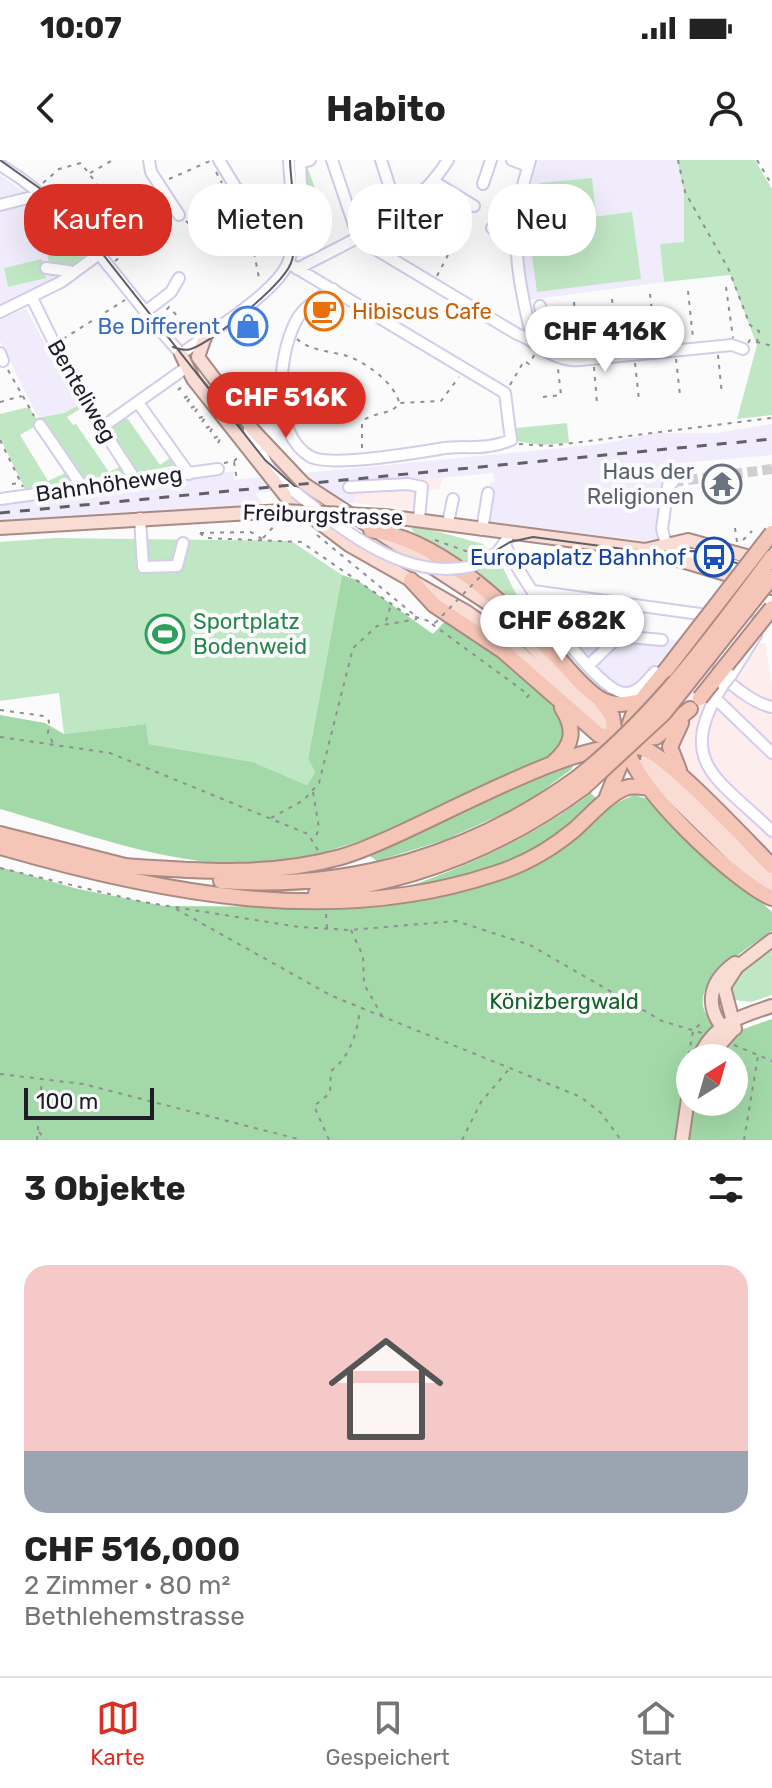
<!DOCTYPE html>
<html lang="de">
<meta charset="utf-8">
<style>
:root{--surface:#fff;--page:#f6f6f6;--text:#222;--muted:#767676;--line:#e0e0e0;--accent:#d93025}
body{margin:0;font-family:Rubik,sans-serif;background:var(--page);color:var(--text);height:100vh;display:flex;flex-direction:column;font-size:30px;white-space:nowrap}
*{box-sizing:border-box;margin:0}
p{font-size:26px;color:var(--muted)}
.icon{flex:none;width:44px;height:44px;fill:none;stroke:currentColor;stroke-width:2;stroke-linecap:round;stroke-linejoin:round}
.map{position:relative;height:980px;overflow:hidden}
.panel{display:flex;flex-direction:column;background:var(--surface);flex:1}
.panel>*{flex:none}
.guide{position:absolute;left:24px;top:24px;width:724px;height:72px;display:flex;gap:16px}
.needle{width:52px;rotate:37deg}
.tools{position:absolute;left:676px;top:884px;display:grid;gap:16px}
.tools a{display:grid;place-items:center;width:72px;height:72px;border-radius:50%;background:var(--surface);box-shadow:0 8px 32px #0002;font-size:40px}
.scale{position:absolute;left:24px;bottom:20px;width:130px;box-sizing:border-box;padding-left:8px;border:4px solid #1f1c28;border-top:0;font-size:22px;line-height:28px;white-space:nowrap;color:#1f1c28;-webkit-text-stroke:6px #fbfbfb;paint-order:stroke}
.price{position:absolute;translate:-50% -68px;padding:0 18px;border-radius:28px;background:#fff;color:#222;font-size:26px;line-height:52px;filter:drop-shadow(0 2px 4px #0008)}
.price::after{content:'';position:absolute;left:50%;top:48px;width:24px;height:18px;margin-left:-12px;background:inherit;clip-path:polygon(0 0,100% 0,50% 100%)}
.price.on{background:var(--accent);color:#fff}
ul{padding:0;list-style:none}
li{display:grid;align-content:center;gap:16px;height:424px;padding:0 24px}
li+li{border-top:2px solid var(--line)}
li span{display:grid;place-items:center;height:248px;border-radius:24px;color:#555}
li>.icon{margin-inline-start:auto}
span .icon{width:144px;height:144px;fill:#fffc;stroke-width:1}
li b{font-size:34px}
h2{display:flex;justify-content:space-between;align-items:center;height:96px;padding:0 24px;font-size:34px}
.tag{padding:0 28px;border-radius:32px;background:var(--surface);box-shadow:0 8px 32px #0002;font-size:28px;line-height:72px}
.tag.on{background:var(--accent);color:#fff}
.status{display:flex;justify-content:space-between;align-items:center;height:56px;padding:0 40px;background:var(--surface);direction:ltr}
.status svg{height:22px;fill:currentColor}
header{display:flex;justify-content:space-between;align-items:center;height:104px;padding:0 24px;background:var(--surface);font-size:36px;font-weight:700}
.dock{display:flex;justify-content:space-around;align-items:center;height:112px;border-top:2px solid var(--line);background:var(--surface);font-size:22px;color:var(--muted)}
.dock a{display:grid;justify-items:center;gap:4px}
.dock .on{color:var(--accent)}
.map>svg:first-child{display:block}
</style>
<div class="status"><b>10:07</b><svg viewBox="0 0 49 12"><path d="M0 12V9h3v3zM5 12V6h3v6zM10 12V3h3v9zM15 12V0h3v12zM26 1h20v11H26zM47 4h2v5h-2z"/></svg></div>
<header><svg class="icon" aria-label="back" viewBox="0 0 24 24"><path d="M15 5l-7 7 7 7"/></svg>Habito<svg class="icon" aria-label="person" viewBox="0 0 24 24"><circle cx="12" cy="8" r="4"/><path d="M4 21q1-7 8-7t8 7"/></svg></header>
<div class="map">
<svg width="772" height="980" viewBox="0 0 772 980">
<rect width="100%" height="100%" fill="#fbfbfb"/>
<path fill="#f0ecfc" d="M536,0H677L684,31V82L660,85L664,122L528,140L520,80Z
M0,15L46,47L77,79L45,87L71,107L29,133L0,145Z
M26,149L79,245L64,253L38,257L0,181V159Z
M772,264V295L670,304L658,380L651,382L484,361L491,322H495L493,313L359,326L354,343H347L322,326L256,333L263,346L108,353L0,364V344L73,337L233,311L234,320L603,284L655,273H716Z
M557,436L610,445L606,468L679,481L636,527L620,529L580,494L554,456Z"/>
<path fill="#fdeded" d="M443,318L439,330L427,329L414,350L354,343L358,326Z
M735,470L753,483H765L772,526V699L676,602L661,565Z"/>
<path fill="#c0e7c3" d="M677,0H755L772,29V255L737,259L757,185L730,115L664,122L660,84L684,82V31Z
M307,6L329,67C317,72 310,71 299,62L303,7Z
M592,18L596,54L544,59L540,23Z
M632,52L641,119L537,132L528,65Z
M77,79L86,91L83,99L71,107L50,105L45,87Z
M42,99L46,118L8,127L4,108Z
M79,245L80,249L67,257L73,265L76,264L109,312L122,306L126,313L82,320L43,262L20,275L48,321L67,312L75,322L26,331L0,278V254L29,247L36,258L64,253Z
M122,258L128,259L160,305L173,296L178,305L135,313L108,272Z
M567,263L569,283L541,285L515,281L516,268Z
M421,367L483,384L502,406L516,434L550,468L579,509L443,392L416,376L411,368Z
M55,378L291,381L342,415L308,599L315,612L307,625L253,602L149,584L146,564L64,574L59,533L0,541V382Z
M772,790V835L751,842L734,840L731,825L737,814Z"/>
<path fill="#a3d9a8" fill-rule="evenodd" d="M342,415L357,420L433,474L447,459C493,490 533,522 569,565L564,586C526,614 482,630 440,649C377,676 312,703 242,704C165,704 74,670 0,649V555L45,563L64,574L146,564L149,584L253,602L307,625L315,612L308,599Z
M574,601L572,609L524,644L445,680L377,701L368,695Z
M591,633L597,640C546,694 479,720 407,727C474,704 534,676 591,633Z
M634,635L648,639L664,652L772,752V771C741,793 659,841 732,873L772,859V980H0V707L78,729L165,746L337,747L547,696L579,676L612,645ZM690,898H734V942H690Z"/>
<g fill="none" stroke-linecap="round" stroke-linejoin="round">
<path stroke="#cfced1" stroke-width="10" stroke-dasharray="10 5" stroke-linecap="butt" d="M673,322L772,309"/>
<g stroke="#d3cceb" stroke-width="14">
<path id="minor" d="M149,0L151,12L179,55
M219,0L236,28
M332,0L354,65L372,87L517,174C540,182 551,202 580,200L732,185L743,189
M381,0L398,53
M512,0L528,6
M530,0C509,67 515,111 532,177L545,174L540,146
M0,5C78,51 121,128 181,194C208,173 280,131 289,100C299,70 290,31 289,0
M433,21L474,46
M483,24L491,0
M301,25L300,3L310,0
M0,45L44,34
M492,68L515,76
M288,103L505,233L511,280C482,292 466,284 439,289C415,293 331,307 311,297C271,275 277,197 296,161C304,146 319,138 333,129
M46,108L69,111L71,115
M297,109C354,79 413,56 448,0
M32,138L76,228L136,321
M0,152L61,122L99,94
M145,152L171,132L179,118
M0,193L3,201
M139,244L189,314
M40,265L83,328
M101,268L187,207
M249,270L270,309L295,332
M349,327L408,324L422,327L419,359
M0,339L218,309
M140,358L143,407L177,406L183,383
M448,363L453,339
M482,370L488,333
M666,384L662,369L668,326L673,322
M505,385C519,414 594,533 626,533C639,533 647,520 655,512
M669,394H695L766,414
M473,406L497,393L507,379
M533,431L700,454
M761,459L747,466L719,507C724,523 756,544 772,547
M588,506L619,476L662,480
M731,515L756,475
M723,525C674,603 718,618 772,671
M715,538L772,593"/>
</g>
<g stroke="#aa8a85" stroke-width="16">
<path id="major" d="M206,174L198,197L254,271L304,324L487,443L608,560
M181,194L193,219L288,339L349,385L467,452L505,479L602,567
M385,356L645,390L772,428
M0,368L283,351
M645,390L688,380L772,403
M647,599L772,720
M641,606L772,734
M735,869L724,827L737,807L772,780
M728,874C704,849 707,823 735,803
M699,898C712,865 740,856 772,846
M708,898L732,871
M682,980L690,925"/>
</g>
<g stroke="#aa8a85" stroke-width="18">
<path id="highway" d="M371,370C444,381 505,446 556,496C569,509 583,528 599,538C612,547 627,544 641,541
M411,420L434,445L503,491L599,575L627,580L656,577L690,549
M666,510C648,532 626,553 627,584C628,623 737,724 772,738
M599,538L612,556L620,605L607,637
M554,602C573,585 576,570 562,548
M679,610L670,587L681,563
M0,674L133,708
M0,687C159,733 332,768 494,714C523,705 550,690 574,670C589,657 606,636 625,628C633,625 641,627 649,628
M124,706C198,711 269,717 341,697C414,676 578,571 642,588C668,595 748,682 772,706
M221,721C351,731 472,694 577,618
M316,733C415,722 504,686 584,627"/>
</g>
<path stroke="#908e94" stroke-width="2" stroke-dasharray="4 6" stroke-linecap="butt" d="M678,0L685,32L729,110L750,165L759,171L757,182
M757,0L772,25
M216,12L222,23
M90,13L113,0
M169,19L210,1
M43,23L59,9L81,3L140,82
M233,38L247,57L259,118
M419,46L449,64
M186,61L203,76L250,71
M115,101L139,83L164,47
M437,116L448,95
M726,127L733,178
M688,131L693,178
M650,134L656,185
M612,139L617,185
M574,142L579,189
M160,157L169,147L180,159L172,167
M63,179L125,140
M297,179C310,191 331,191 347,196C366,202 394,223 399,242
M748,183L750,180L772,186
M718,195L722,235
M676,199L680,235
M635,203L639,240
M594,207L597,243
M8,210L34,256
M510,225L524,201L529,204L535,194
M178,230L185,224
M543,237L561,235L558,209
M184,238L192,234
M0,242L22,236
M187,242L193,235
M191,248L199,244
M195,252L200,245
M199,258L208,255
M202,262L207,256
M206,268L213,265
M210,272L215,264
M214,278L223,274
M0,280L23,327
M218,283L221,277
M519,284L549,286L772,258
M362,288V262C372,251 392,256 399,243L441,241L459,217
M234,302L237,320
M224,303L234,301L241,295
M12,324L20,323
M735,368L737,382
M200,373L205,378L301,382L406,454L435,463
M200,373L251,372L262,379
M317,375L418,458
M263,378L277,363
M435,380L474,394
M743,380L752,371
M386,461L391,445
M432,464L529,535L524,541
M0,550L44,556L49,561L48,573L53,583
M0,577L110,593L308,674L319,692
M313,632L319,668L315,679
M271,658L304,640L319,623L353,488L377,466L417,459
M0,708L143,742L299,767L350,770L456,761L530,785L662,861L702,873
M176,749L332,836L581,937L601,953L621,980
M326,754L327,768
M351,770L363,796L364,824L382,856
M734,885L772,901
M0,914L83,924L302,980
M685,915L693,871L704,860
M39,972L46,980
M37,980L42,918
M329,980L314,946L330,933L331,911C350,897 357,873 360,849
M462,980L481,942L510,908
M744,980L758,896"/>
<use href="#minor" stroke="#fff" stroke-width="10"/>
<use href="#major" stroke="#f9ddd4" stroke-width="12"/>
<use href="#highway" stroke="#f5c6b7" stroke-width="14"/>
<path stroke="#615f68" stroke-width="2" d="M0,0L52,37L75,59L265,300L314,343L380,388L417,403L453,406L478,401L510,382L533,377L646,392L694,391L772,413
M173,187C180,189 184,191 191,189C214,181 287,122 292,100C300,70 291,31 290,0"/>
<path stroke="#615f68" stroke-width="3" stroke-dasharray="10 10" stroke-linecap="butt" d="M0,353L772,279"/>
<g stroke="#d3cceb" stroke-width="14" stroke-linecap="butt">
<path id="minor-bridge" d="M295,332C344,371 405,422 473,406
M723,525L731,515"/>
</g>
<g stroke="#aa8a85" stroke-width="16" stroke-linecap="butt">
<path id="major-bridge" d="M283,351L385,356"/>
</g>
<g stroke="#aa8a85" stroke-width="18" stroke-linecap="butt">
<path id="highway-bridge" d="M666,510L772,373
M700,538L772,448
M577,618C655,556 713,477 772,397
M584,627L664,553L772,417"/>
</g>
<path stroke="#908e94" stroke-width="2" stroke-dasharray="4 6" stroke-linecap="butt" d="M435,463L480,417"/>
<use href="#minor-bridge" stroke="#fff" stroke-width="10"/>
<use href="#major-bridge" stroke="#f9ddd4" stroke-width="12"/>
<use href="#highway-bridge" stroke="#f5c6b7" stroke-width="14"/>
</g>
<defs>
<g id="cafe-ring" transform="scale(2)"><circle r="9.5" fill="#fbfbfb" stroke="#e8710a" stroke-width="1.5"/><path d="M-5.5-4.5H6V0H3Q3 3.5 0 3.5H-2.5Q-5.5 3.5-5.5 0ZM3-3.2v2h1.7v-2ZM-6 4.5H4V6H-6Z" fill="#e8710a"/></g>
<g id="shop-ring" transform="scale(2)"><circle r="9.5" fill="#fbfbfb" stroke="#3f7fe0" stroke-width="1.5"/><path d="M-5-2.5h2.3a2.7 3.5 0 0 1 5.4 0H5L5.5 6h-11ZM-1.5-2.5h3a1.5 2.3 0 0 0-3 0Z" fill="#3f7fe0"/></g>
<g id="temple-ring" transform="scale(2)"><circle r="9.5" fill="#fbfbfb" stroke="#6b7280" stroke-width="1.5"/><path d="M0-6L5-2H3V0L6.5 2.5H4V6H1.5V3h-3V6H-4V2.5H-6.5L-3 0V-2H-5Z" fill="#6b7280"/></g>
<g id="bus-ring" transform="scale(2)"><circle r="9.5" fill="#fbfbfb" stroke="#1a4fb4" stroke-width="1.5"/><path d="M-5-6H5V4H4V6H2V4H-2V6H-4V4H-5ZM-3.5-4V0h7V-4ZM-3.5 1.2v1.5H-2V1.2ZM2 1.2v1.5H3.5V1.2Z" fill="#1a4fb4"/></g>
<g id="stadium-ring" transform="scale(2)"><circle r="9.5" fill="#fbfbfb" stroke="#2e9e5b" stroke-width="1.5"/><path d="M0-5a6.5 5 0 1 0 0 10a6.5 5 0 1 0 0-10ZM-3.5-1.8h7v3.6h-7Z" fill="#2e9e5b"/></g>
</defs>
<g fill-rule="evenodd">
<use href="#cafe-ring" x="324" y="151"/>
<use href="#shop-ring" x="248" y="166"/>
<use href="#temple-ring" x="722" y="324"/>
<use href="#bus-ring" x="714" y="397"/>
<use href="#stadium-ring" x="165" y="474"/>
</g>
<g text-anchor="middle" dominant-baseline="central" stroke-width="8" stroke-linejoin="round" paint-order="stroke">
<g font-size="22" fill="#c56008" stroke="#fbfbfb" text-anchor="start">
<text x="352" y="151">Hibiscus Cafe</text>
</g>
<g font-size="22" fill="#366cbe" stroke="#fbfbfb" text-anchor="end">
<text x="220" y="166">Be Different</text>
</g>
<g font-size="22" fill="#1f1c28" stroke="#fbfbfb">
<text transform="translate(82 231) rotate(60)">Benteliweg</text>
<text transform="translate(109 324) rotate(-8)">Bahnhöheweg</text>
<text transform="translate(323 355) rotate(2)">Freiburgstrasse</text>
</g>
<g font-size="22" fill="#5b616d" stroke="#fbfbfb" text-anchor="end">
<text x="694" y="311">Haus der<tspan x="694" dy="25">Religionen</tspan></text>
</g>
<g font-size="22" fill="#164399" stroke="#fbfbfb" text-anchor="end">
<text x="686" y="397">Europaplatz Bahnhof</text>
</g>
<g font-size="22" fill="#27864d" stroke="#fbfbfb" text-anchor="start">
<text x="193" y="461">Sportplatz<tspan x="193" dy="25">Bodenweid</tspan></text>
</g>
<g font-size="22" fill="#136126" stroke="#fbfbfb">
<text x="564" y="841">Könizbergwald</text>
</g>
</g>
</svg>
<div class="tools">
<a><svg class="needle" viewBox="-14 -14 28 28"><path d="M0-13l5 13h-10z" fill="#e53935"/><path d="M0 13l5-13h-10z" fill="#767676"/></svg></a>
</div>
<div class="scale">100 m</div>
<b class="price" style="left:605px;top:214px">CHF 416K</b>
<b class="price on" style="left:286px;top:280px">CHF 516K</b>
<b class="price" style="left:562px;top:503px">CHF 682K</b>
<div class="guide">
<a class="tag on">Kaufen</a>
<a class="tag">Mieten</a>
<a class="tag">Filter</a>
<a class="tag">Neu</a>
</div>
</div>
<section class="panel">
<h2>3 Objekte<svg class="icon" aria-label="filters" viewBox="0 0 24 24"><path d="M4 7h16M4 17h16"/><circle cx="9" cy="7" r="2"/><circle cx="15" cy="17" r="2"/></svg></h2>
<ul>
<li><span style="background:linear-gradient(#f6c9c9 75%,#9aa5b1 0)"><svg class="icon" aria-label="home" viewBox="0 0 24 24"><path d="M3 11l9-7 9 7M6 9v11h12V9"/></svg></span><div><b>CHF 516,000</b><p>2 Zimmer · 80 m²</p><p>Bethlehemstrasse</p></div></li>
</ul>
</section>
<nav class="dock">
<a class="on"><svg class="icon" aria-label="map" viewBox="0 0 24 24"><path d="M3 6l6-2 6 2 6-2v14l-6 2-6-2-6 2zM9 4v14M15 6v14"/></svg>Karte</a>
<a><svg class="icon" aria-label="saved" viewBox="0 0 24 24"><path d="M7 4h10v16l-5-4-5 4z"/></svg>Gespeichert</a>
<a><svg class="icon" aria-label="home" viewBox="0 0 24 24"><path d="M3 11l9-7 9 7M6 9v11h12V9"/></svg>Start</a>
</nav>
